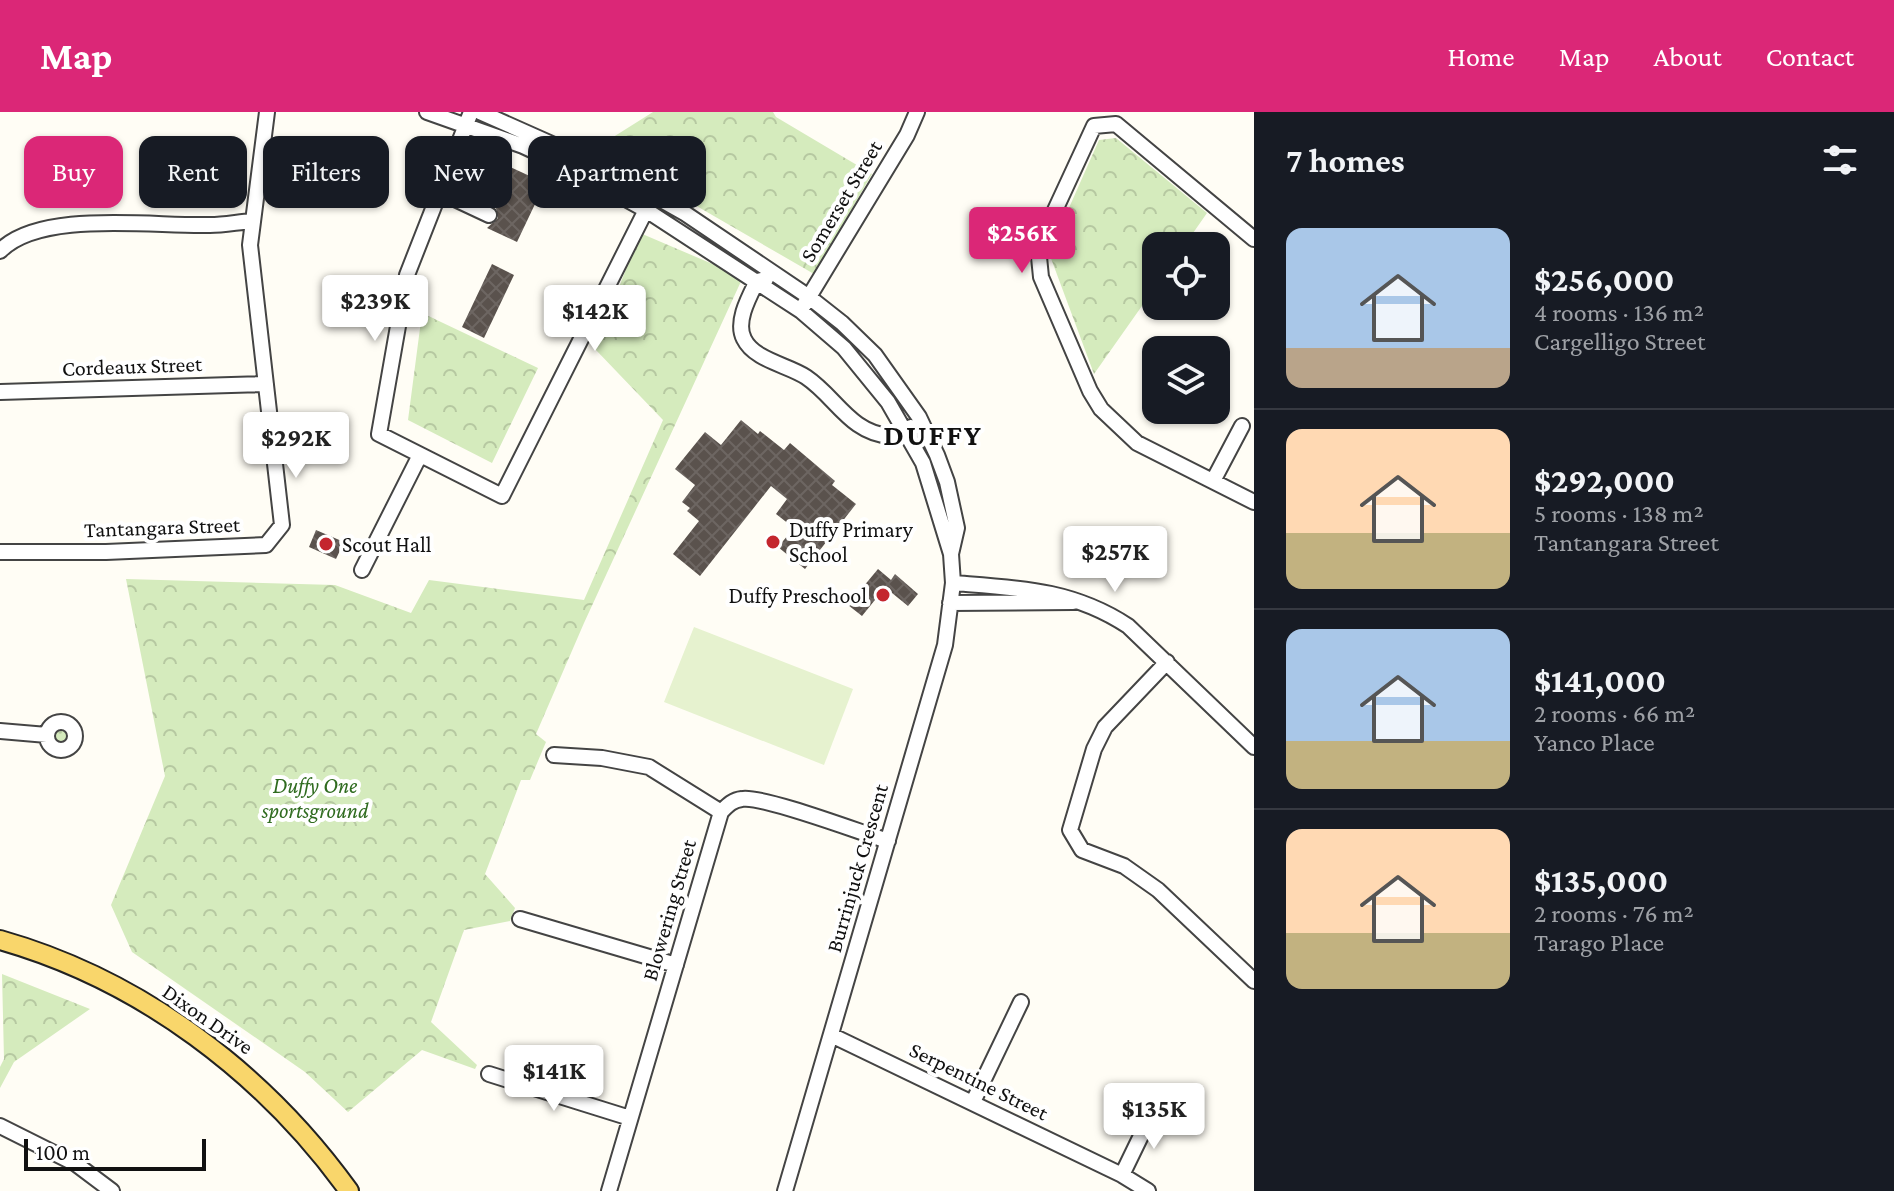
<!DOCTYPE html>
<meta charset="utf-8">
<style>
:root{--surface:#171b24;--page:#20242c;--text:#f1f3f6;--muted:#9ea1a6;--line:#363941;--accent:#db2777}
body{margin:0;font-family:"Crimson Pro",serif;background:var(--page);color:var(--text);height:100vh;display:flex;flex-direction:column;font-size:30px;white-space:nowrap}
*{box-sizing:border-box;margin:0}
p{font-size:26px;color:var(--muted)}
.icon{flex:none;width:44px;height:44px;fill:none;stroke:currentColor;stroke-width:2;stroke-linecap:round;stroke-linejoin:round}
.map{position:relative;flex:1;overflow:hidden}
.drawer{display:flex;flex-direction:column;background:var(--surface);width:640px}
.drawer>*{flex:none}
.guide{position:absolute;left:24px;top:24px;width:760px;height:72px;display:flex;gap:16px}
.tools{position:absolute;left:1142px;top:120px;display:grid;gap:16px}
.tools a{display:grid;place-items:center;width:88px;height:88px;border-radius:16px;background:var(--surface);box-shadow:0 2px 6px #0004;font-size:40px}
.scale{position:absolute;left:24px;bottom:20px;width:182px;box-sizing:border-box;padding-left:8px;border:4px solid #111;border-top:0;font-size:22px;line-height:28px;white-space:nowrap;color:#111;-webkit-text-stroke:6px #fff;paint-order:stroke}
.price{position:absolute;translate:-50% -68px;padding:0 18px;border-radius:8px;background:#fff;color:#222;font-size:26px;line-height:52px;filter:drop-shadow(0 2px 4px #0008)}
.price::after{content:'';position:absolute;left:50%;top:48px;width:24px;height:18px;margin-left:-12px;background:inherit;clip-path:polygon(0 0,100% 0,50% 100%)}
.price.selected{background:var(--accent);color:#fff}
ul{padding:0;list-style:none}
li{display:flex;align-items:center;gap:24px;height:200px;padding:0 32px}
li+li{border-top:2px solid var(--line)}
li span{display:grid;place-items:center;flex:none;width:224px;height:160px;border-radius:16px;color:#555}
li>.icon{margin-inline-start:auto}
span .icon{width:96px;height:96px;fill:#fffc;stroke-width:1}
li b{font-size:34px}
h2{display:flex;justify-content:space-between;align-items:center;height:96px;padding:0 32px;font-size:34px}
.tag{padding:0 28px;border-radius:16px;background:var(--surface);box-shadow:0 2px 6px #0004;font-size:28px;line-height:72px}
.tag.selected{background:var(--accent);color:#fff}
header{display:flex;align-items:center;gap:48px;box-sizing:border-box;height:112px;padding:0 40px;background:var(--accent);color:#fff}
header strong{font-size:38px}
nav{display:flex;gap:44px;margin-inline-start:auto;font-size:28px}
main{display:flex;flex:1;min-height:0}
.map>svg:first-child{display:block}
</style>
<header>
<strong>Map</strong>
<nav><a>Home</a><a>Map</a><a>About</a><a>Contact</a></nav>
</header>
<main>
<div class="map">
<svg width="1254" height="1079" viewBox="0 0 1254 1079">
<defs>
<pattern id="grass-dots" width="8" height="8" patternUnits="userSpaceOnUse" patternTransform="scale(2)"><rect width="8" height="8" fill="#d5ebbd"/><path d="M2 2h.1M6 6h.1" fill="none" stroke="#b6c8a1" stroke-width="1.8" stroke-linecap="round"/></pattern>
<pattern id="park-crowns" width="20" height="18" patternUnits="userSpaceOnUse" patternTransform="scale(2)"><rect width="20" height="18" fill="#d5ebbd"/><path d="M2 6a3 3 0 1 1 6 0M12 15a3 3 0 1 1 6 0" fill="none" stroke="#b6c8a1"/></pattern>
<pattern id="building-cross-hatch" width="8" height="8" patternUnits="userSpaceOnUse" patternTransform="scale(2)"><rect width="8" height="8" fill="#5a524d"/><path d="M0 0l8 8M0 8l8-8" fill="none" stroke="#6d6662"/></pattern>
</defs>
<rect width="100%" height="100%" fill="#fffdf5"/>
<path fill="url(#grass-dots)" d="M48 624a13 13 0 1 1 26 0a13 13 0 1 1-26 0Z"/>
<path fill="url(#park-crowns)" d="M653,0H773L776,5L872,62L814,162L662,74L591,39Z
M1116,26L1207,101L1184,134H1156V174L1094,262L1049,141L1099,28Z
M640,121L743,165L584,511L536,622L546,630L530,668H521L485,762L515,796L510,809L464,818L431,910L477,953L475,957L422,938L348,1000L305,960L132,840L111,793L165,664L126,467L335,473L411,501L429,468L584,488L663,308L595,237Z
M422,201L538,256L492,351L408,308Z
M2,862L90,897L14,950L0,976V955L4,947Z"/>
<path fill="#e6f2cf" d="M694,515L853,577L824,653L664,590Z"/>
<path fill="url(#building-cross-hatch)" d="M484,43L545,71L517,130L487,116L498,106L496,96L502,85L471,70Z
M492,152L514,163L484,226L462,215Z
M741,308L758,322L760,319L784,338L790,331L835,369L832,373L856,392L805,457L778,435L794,416L776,402L787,387L771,374L700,464L673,442L699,409L687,399L690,396L682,390L695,373L675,357L705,320L721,333Z
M316,418L344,430L336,447L309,435Z
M878,457L891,468L895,462L918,482L908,494L892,481L885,489L879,483L862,504L848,493Z"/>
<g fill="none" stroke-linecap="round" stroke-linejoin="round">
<g stroke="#444" stroke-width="18">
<path id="minor" d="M427,0L523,34L564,53L646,98L801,199L844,236L888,290L923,351L951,442
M471,0L407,163L379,322L502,384L654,82
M480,0L601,54L686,102L809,185L842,211L875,243L919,305L937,343L947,370L957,416L951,442L953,471L945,533L785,1079
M440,80L489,103
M1254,127L1116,12L1094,14L1038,135L1041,165L1090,279L1101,297L1137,331L1254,390
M0,139C40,97 155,115 210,113C224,113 238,110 252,109
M766,167L757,169C749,185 735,210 744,227C754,248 788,253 806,265C836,285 850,321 890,324C899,324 905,322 911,315
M804,193L907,23L917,0
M0,280L266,272
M1213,369L1242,314
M0,440H106L266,433L282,413L250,133L267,0
M362,458L420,343
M953,471C1018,476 1072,477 1128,514L1254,635
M950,491L1073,490
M1167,550L1105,615L1094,637L1070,718L1082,738L1124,754L1158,778L1254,869
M47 624a14 14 0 1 1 28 0a14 14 0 1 1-28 0Z
M0,619L47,623
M554,643L602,646L649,655L721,700
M520,807L676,853
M831,923L1122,1063L1148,1079
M489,962L630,1006
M973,990L1021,890
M0,1014L76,1052L112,1079
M1122,1063L1153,999
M609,1079L721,700C727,694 732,688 742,687C762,683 862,721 888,729"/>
</g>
<g stroke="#222" stroke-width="22">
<path id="major" d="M0,828C141,868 264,961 349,1079"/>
</g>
<use href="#minor" stroke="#fff" stroke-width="14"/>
<use href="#major" stroke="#f9d66b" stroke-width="18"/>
</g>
<g fill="#c4262e" stroke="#fff" stroke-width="3">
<circle cx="773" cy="430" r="8"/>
<circle cx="326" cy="432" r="8"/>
<circle cx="883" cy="483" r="8"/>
</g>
<g text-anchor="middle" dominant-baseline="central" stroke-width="8" stroke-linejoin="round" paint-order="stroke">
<g font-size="22" fill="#111" stroke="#fff">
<text transform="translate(841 89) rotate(-59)">Somerset Street</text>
<text transform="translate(132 254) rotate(-2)">Cordeaux Street</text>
<text transform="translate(162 415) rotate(-2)">Tantangara Street</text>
<text transform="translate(857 756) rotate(-74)">Burrinjuck Crescent</text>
<text transform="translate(669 798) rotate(-74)">Blowering Street</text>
<text transform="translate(208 907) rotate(35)">Dixon Drive</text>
<text transform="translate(979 969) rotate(26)">Serpentine Street</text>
</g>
<g font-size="22" fill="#111" stroke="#fff" text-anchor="start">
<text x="789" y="417">Duffy Primary<tspan x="789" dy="25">School</tspan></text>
<text x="342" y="432">Scout Hall</text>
<text x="867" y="483" text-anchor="end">Duffy Preschool</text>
</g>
<g font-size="22" font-style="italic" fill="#2f6b1f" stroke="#fff">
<text x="315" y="673">Duffy One<tspan x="315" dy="25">sportsground</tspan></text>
</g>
<g font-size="30" font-weight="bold" letter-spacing="2" fill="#111" stroke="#fff">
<text x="933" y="322">DUFFY</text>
</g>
</g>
</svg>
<div class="tools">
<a><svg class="icon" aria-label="locate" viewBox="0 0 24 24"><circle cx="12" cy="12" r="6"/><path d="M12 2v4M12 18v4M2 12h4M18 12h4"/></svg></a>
<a><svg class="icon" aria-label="layers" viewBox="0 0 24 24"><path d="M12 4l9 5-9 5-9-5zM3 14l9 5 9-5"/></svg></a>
</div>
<div class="scale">100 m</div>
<b class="price selected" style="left:1022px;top:163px">$256K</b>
<b class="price" style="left:375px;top:231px">$239K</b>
<b class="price" style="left:595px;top:241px">$142K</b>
<b class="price" style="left:296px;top:368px">$292K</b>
<b class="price" style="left:1115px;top:482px">$257K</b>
<b class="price" style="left:554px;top:1001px">$141K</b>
<b class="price" style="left:1154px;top:1039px">$135K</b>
<div class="guide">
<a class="tag selected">Buy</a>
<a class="tag">Rent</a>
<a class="tag">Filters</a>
<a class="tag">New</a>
<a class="tag">Apartment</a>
</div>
</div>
<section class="drawer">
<h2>7 homes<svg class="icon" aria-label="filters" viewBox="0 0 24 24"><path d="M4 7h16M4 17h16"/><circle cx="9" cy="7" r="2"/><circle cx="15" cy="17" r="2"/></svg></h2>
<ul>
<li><span style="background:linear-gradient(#a9c7e8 75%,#b9a48a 0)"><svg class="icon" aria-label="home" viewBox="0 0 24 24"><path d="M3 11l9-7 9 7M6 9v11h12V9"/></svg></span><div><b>$256,000</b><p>4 rooms · 136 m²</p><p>Cargelligo Street</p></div></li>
<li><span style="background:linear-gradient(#ffd9b3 65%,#c2b280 0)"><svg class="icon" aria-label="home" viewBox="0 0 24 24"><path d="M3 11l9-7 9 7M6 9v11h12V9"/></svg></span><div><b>$292,000</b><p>5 rooms · 138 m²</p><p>Tantangara Street</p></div></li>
<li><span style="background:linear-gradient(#a9c7e8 70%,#c2b280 0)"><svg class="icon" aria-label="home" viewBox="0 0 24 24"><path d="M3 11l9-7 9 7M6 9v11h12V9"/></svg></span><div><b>$141,000</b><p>2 rooms · 66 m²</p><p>Yanco Place</p></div></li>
<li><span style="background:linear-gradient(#ffd9b3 65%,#c2b280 0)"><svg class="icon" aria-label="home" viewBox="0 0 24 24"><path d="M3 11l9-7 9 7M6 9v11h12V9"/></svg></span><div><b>$135,000</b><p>2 rooms · 76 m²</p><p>Tarago Place</p></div></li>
</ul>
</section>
</main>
